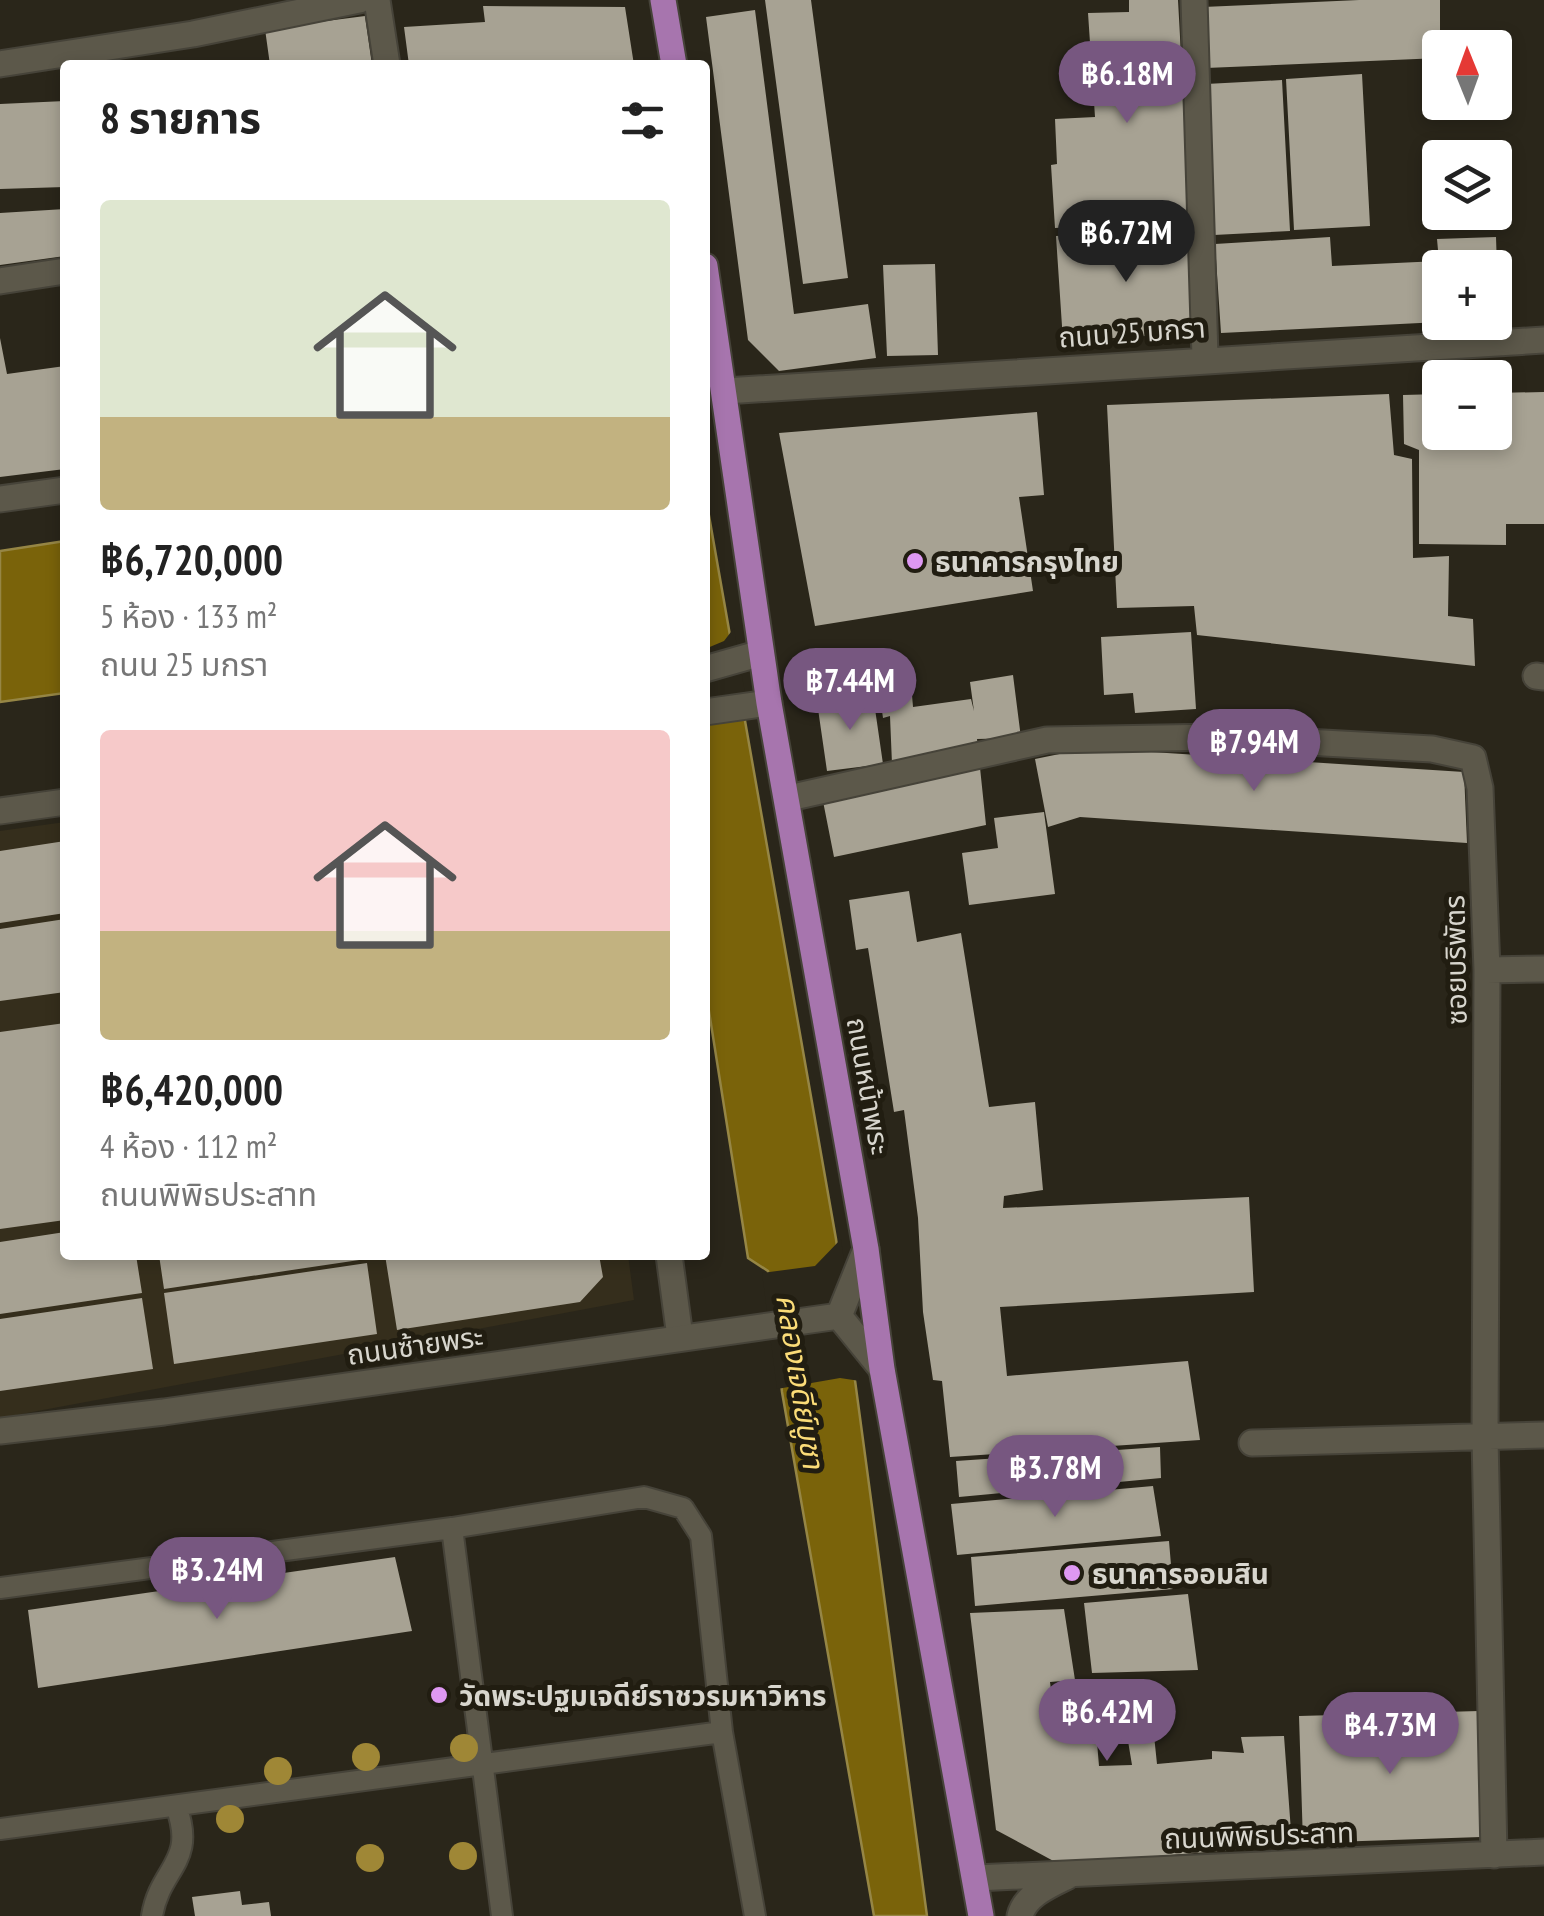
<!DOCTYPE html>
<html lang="th">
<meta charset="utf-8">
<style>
:root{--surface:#fff;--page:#f6f6f6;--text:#222;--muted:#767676;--accent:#775780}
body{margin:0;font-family:"PT Sans Narrow","Noto Sans Thai",sans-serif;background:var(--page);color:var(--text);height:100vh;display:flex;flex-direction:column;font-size:38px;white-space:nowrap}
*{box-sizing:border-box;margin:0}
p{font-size:32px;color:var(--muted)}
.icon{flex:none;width:55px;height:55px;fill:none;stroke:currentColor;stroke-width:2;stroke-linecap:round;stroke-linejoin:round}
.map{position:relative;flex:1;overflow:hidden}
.side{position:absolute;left:60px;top:60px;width:650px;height:1200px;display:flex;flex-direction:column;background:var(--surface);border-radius:10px;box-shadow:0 5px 15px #0003}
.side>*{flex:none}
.needle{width:65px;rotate:359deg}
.fabs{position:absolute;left:1422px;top:30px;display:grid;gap:20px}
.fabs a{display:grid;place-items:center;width:90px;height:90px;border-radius:10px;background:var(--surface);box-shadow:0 5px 15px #0003;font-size:50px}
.price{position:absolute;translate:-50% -85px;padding:0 22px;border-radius:35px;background:var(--accent);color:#fff;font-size:32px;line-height:65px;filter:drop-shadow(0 2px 5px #0008)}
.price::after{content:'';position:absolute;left:50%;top:60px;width:30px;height:22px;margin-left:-15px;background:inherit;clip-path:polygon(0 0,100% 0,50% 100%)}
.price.selected{background:#222;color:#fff}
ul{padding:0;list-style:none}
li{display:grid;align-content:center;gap:20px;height:530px;padding:0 40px}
li span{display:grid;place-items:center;height:310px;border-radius:10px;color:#555}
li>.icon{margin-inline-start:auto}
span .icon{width:180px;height:180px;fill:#fffc;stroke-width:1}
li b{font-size:42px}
h2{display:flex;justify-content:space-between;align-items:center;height:120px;padding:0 40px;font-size:42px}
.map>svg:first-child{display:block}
</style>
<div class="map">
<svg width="1544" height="1916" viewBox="0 0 1544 1916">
<rect width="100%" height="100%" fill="#2a261a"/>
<path fill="#352e1c" d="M65,822V1255H628L634,1300L0,1418V831Z"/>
<path fill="#7a630a" stroke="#968645" stroke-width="2.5" d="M705,493L836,1239L927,1916H874L782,1392L768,1271L748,1258L705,986Z
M65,541V693L0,702V551Z"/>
<path fill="#2a261a" d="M734,628L749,717L705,724V649L724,641Z
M841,1239L860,1381L840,1378L777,1389L762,1273L815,1266Z"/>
<path fill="#a7a293" d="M765,0H811L848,278L803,284Z
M1129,0H1178L1190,220L1055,228L1051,165L1057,164L1055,119L1095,117L1088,13L1129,12Z
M1359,0H1440V58L1206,68L1203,7Z
M483,6L625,7L634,65H409L404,27L485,22Z
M755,10L794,314L868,304L876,358L779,371L748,340L706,17Z
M365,16L372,65H270L265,29Z
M1362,74L1370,226L1294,230L1286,79Z
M1282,80L1290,231L1214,235L1206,84Z
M65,101V187L0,189V104Z
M65,209V256L0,265V213Z
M1189,229L1195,333L1063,341L1056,236Z
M1330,237L1332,266L1439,261L1437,239L1496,237L1497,268H1440V322L1221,333L1215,244Z
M935,264L938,355L887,356L883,265Z
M0,338L7,374L65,366V469L0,477Z
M1544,392V524H1506V545L1419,544V450L1404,444L1403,395L1440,394V432H1495V393Z
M1389,394L1394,455L1412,459L1413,558L1449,556L1448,616L1473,619L1475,666L1197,635L1194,606L1117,608L1107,405Z
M1037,412L1044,495L1019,497L1033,591L815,626L779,433Z
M1191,632L1196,709L1135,713L1133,693L1104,695L1101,637Z
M1013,675L1021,738L977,739L986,825L834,857L821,791L892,764L890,716L883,718L880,697L912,695L913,707L971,699L974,711L970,682Z
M873,695L883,764L827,771L817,702Z
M1089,748L1464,772L1467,843L1080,817L1048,827L1035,759Z
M1044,812L1055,894L969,905L962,853L998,848L994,818Z
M65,841V913L0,923V851Z
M909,891L917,942L961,933L989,1107L1035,1102L1043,1190L1004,1196L1003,1208L1249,1197L1254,1292L1000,1307L1007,1376L1188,1361L1200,1440L950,1457L942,1381L933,1380L923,1312L918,1218L904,1110L894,1112L868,948L856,950L849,900Z
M65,919V992L0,1001V929Z
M65,1023V1220L0,1229V1032Z
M65,1232V1255H136L142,1293L0,1314V1242Z
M159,1255H366V1259L164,1289Z
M385,1255H599L603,1277L580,1302L397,1330Z
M367,1263L377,1334L174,1364L164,1293Z
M142,1298L153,1369L0,1391V1319Z
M1160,1447L1161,1478L959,1497L956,1461Z
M1153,1486L1161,1536L957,1555L951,1504Z
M1169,1541L1173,1589L975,1606L971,1557Z
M395,1557L412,1631L38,1688L28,1610Z
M1188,1594L1198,1670L1092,1673L1084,1603Z
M1064,1609L1075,1680L1050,1682L1056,1727H1071L1067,1696L1093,1694L1099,1766L1132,1765L1121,1699L1150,1697L1157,1764L1212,1759V1751L1244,1753L1241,1737L1284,1736L1292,1845L1059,1864L996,1830L970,1613Z
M1479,1711L1481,1837L1303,1843L1299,1716Z
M240,1891L242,1905L269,1902L271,1916H195L192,1897Z"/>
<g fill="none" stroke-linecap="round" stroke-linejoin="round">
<g stroke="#464339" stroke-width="24">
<path id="service" d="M452,1528L502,1916
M0,1588L452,1528L644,1497L683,1508L701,1536L722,1732L755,1916
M0,1829L722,1732
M152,1916C160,1867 197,1863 176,1806"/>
</g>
<g stroke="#464339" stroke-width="29">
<path id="minor" d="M377,0L387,65
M1194,0L1205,357
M0,64L193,34L359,0
M0,281L65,271
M725,391L1544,340
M705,669L761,653
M1536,676L1544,677
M705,712L769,703
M789,798L1047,740L1218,737L1432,749L1473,758L1480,788L1487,970L1485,1437L1494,1855
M0,811L65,802
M1487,970L1544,969
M669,1255L680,1337
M1252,1443L1544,1435
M976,1878L1544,1852
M1020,1916C1025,1895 1050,1885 1068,1876"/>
</g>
<g stroke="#464339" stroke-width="29">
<path id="tertiary" d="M839,1316L866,1249
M839,1316L882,1369
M0,1431L164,1412L839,1316"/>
</g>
<g stroke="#464339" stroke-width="29">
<path id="secondary" d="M0,499L65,490"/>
</g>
<g stroke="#464339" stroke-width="29">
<path id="primary" d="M663,0L674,65
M705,266L769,703L866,1249L882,1369L981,1916"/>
</g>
<use href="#service" stroke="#5c584a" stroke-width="20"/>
<use href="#minor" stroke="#5c584a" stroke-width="25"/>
<use href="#tertiary" stroke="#5c584a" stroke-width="25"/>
<use href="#secondary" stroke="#5c584a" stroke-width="25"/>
<use href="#primary" stroke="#a775ae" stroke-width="25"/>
</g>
<g fill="#9f8736">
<circle cx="464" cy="1748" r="14"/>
<circle cx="366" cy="1757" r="14"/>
<circle cx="278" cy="1771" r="14"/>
<circle cx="230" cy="1819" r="14"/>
<circle cx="463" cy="1856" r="14"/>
<circle cx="370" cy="1858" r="14"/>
</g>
<g fill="#de98f2" stroke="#211d11" stroke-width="4">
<circle cx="915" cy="561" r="10"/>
<circle cx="1072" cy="1573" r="10"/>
<circle cx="439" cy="1695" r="10"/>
</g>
<g text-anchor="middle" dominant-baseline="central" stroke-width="10" stroke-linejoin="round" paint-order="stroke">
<g font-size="28" fill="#d8d6ce" stroke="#211d11">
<text transform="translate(1132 332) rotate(-4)">ถนน 25 มกรา</text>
<text transform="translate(1455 960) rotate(-91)">ซอยบริพัตร</text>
<text transform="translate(869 1086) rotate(80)">ถนนหน้าพระ</text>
<text transform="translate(415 1345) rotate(-8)">ถนนซ้ายพระ</text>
<text transform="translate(1259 1835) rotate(-2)">ถนนพิพิธประสาท</text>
</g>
<g font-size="28" font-weight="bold" fill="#d8d6ce" stroke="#211d11" text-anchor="start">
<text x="935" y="561">ธนาคารกรุงไทย</text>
<text x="1092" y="1573">ธนาคารออมสิน</text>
<text x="459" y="1695">วัดพระปฐมเจดีย์ราชวรมหาวิหาร</text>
</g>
<g font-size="30" font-style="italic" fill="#fbdc78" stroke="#211d11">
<text transform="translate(801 1381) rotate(81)">คลองเจดีย์บูชา</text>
</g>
</g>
</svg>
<div class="fabs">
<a><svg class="needle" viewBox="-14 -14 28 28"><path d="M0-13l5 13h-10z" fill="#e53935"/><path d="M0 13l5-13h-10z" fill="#767676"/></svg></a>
<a><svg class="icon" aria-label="layers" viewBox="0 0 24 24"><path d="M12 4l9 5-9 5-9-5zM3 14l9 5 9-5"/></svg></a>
<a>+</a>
<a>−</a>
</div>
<b class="price" style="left:1127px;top:126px">฿6.18M</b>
<b class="price selected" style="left:1126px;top:285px">฿6.72M</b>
<b class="price" style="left:850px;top:733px">฿7.44M</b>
<b class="price" style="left:1254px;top:794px">฿7.94M</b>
<b class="price" style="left:1055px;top:1520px">฿3.78M</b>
<b class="price" style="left:217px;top:1622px">฿3.24M</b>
<b class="price" style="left:1107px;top:1764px">฿6.42M</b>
<b class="price" style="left:1390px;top:1777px">฿4.73M</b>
<section class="side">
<h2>8 รายการ<svg class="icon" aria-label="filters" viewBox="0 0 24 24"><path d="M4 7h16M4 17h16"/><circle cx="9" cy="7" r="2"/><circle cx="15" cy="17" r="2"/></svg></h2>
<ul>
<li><span style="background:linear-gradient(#dfe7d0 70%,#c2b280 0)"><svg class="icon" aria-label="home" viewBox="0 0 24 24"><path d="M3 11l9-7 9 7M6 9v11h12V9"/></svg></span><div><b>฿6,720,000</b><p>5 ห้อง · 133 m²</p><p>ถนน 25 มกรา</p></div></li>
<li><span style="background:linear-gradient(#f6c9c9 65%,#c2b280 0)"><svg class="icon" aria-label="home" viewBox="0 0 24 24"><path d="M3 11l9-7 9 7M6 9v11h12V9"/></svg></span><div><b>฿6,420,000</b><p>4 ห้อง · 112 m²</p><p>ถนนพิพิธประสาท</p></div></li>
</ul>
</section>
</div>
